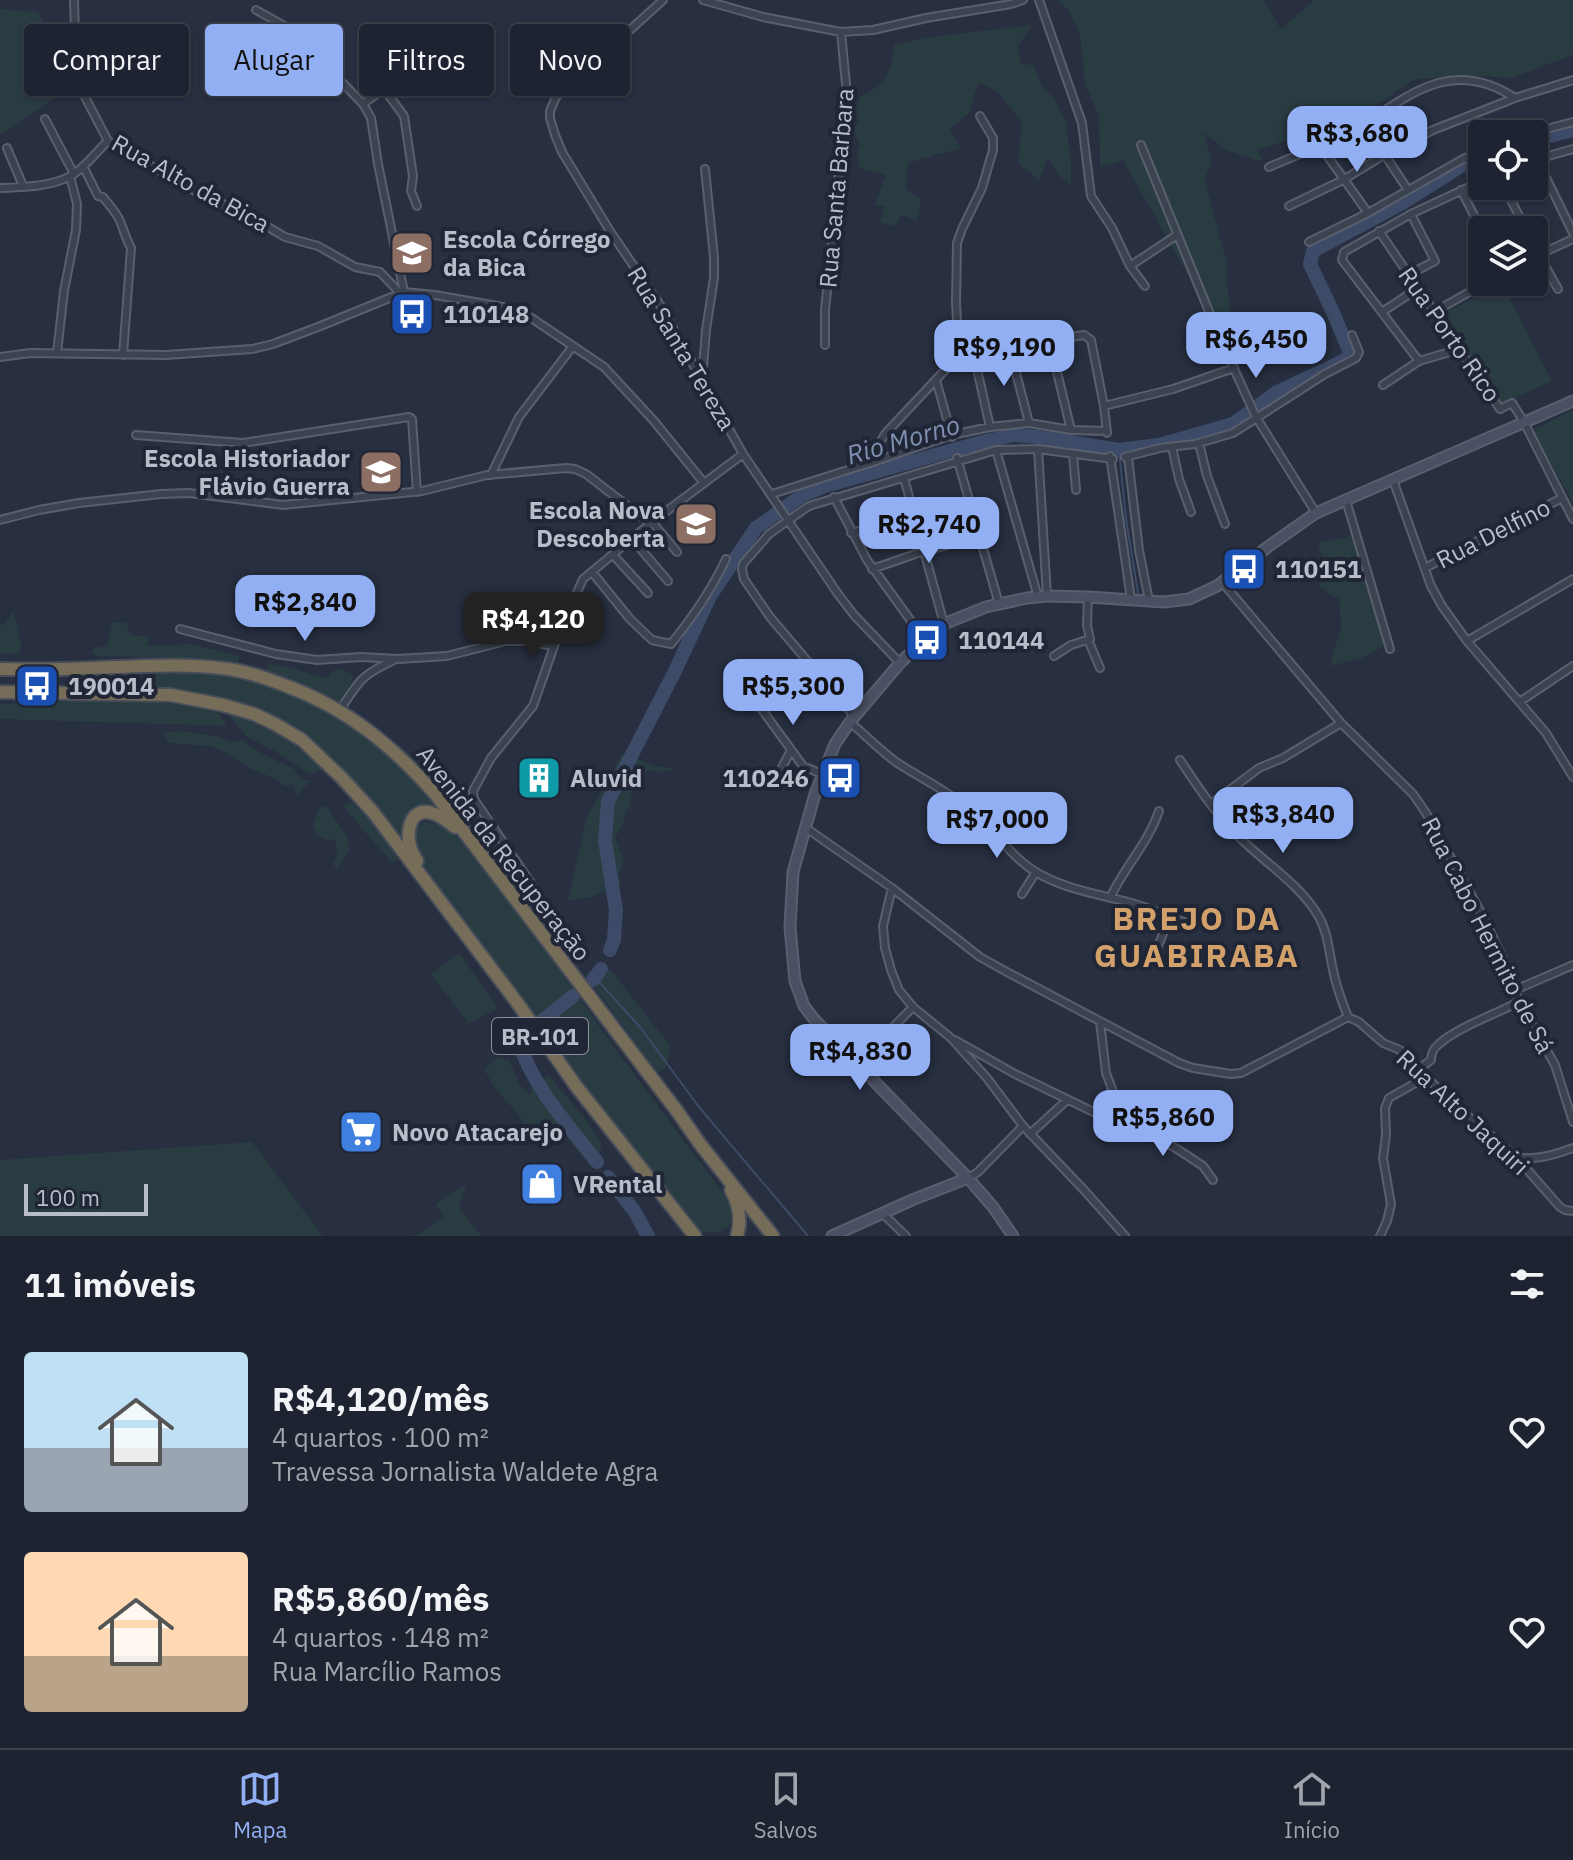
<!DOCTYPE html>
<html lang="pt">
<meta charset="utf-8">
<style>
:root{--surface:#1d2330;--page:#2a2f3c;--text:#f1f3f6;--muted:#a0a4ab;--line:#3b404c;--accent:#93aff4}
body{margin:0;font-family:"IBM Plex Sans",sans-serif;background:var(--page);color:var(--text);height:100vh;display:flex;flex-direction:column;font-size:30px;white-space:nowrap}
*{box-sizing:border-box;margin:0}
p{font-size:26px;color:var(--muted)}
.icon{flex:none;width:44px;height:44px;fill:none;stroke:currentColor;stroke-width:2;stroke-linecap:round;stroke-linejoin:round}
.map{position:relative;height:1236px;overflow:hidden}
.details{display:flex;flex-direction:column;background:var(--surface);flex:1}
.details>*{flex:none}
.banner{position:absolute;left:24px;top:24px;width:800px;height:72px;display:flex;gap:16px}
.buttons{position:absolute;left:1468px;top:120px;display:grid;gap:16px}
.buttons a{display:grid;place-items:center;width:80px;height:80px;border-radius:8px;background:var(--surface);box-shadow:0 2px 6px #0004,0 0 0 2px var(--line);font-size:40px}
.scale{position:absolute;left:24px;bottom:20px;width:124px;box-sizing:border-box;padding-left:8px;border:4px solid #b8bdca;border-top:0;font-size:22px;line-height:28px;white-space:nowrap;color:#b8bdca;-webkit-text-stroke:6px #202635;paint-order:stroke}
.price{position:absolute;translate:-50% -68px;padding:0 18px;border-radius:16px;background:var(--accent);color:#111;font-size:26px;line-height:52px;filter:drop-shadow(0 2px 4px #0008)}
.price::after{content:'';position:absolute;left:50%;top:48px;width:24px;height:18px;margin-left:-12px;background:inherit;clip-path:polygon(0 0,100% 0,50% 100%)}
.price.active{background:#222;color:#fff}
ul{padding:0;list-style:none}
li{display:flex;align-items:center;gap:24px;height:200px;padding:0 24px}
li span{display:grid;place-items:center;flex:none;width:224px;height:160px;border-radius:8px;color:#555}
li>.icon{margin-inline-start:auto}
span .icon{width:96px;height:96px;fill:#fffc;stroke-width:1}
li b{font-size:34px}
h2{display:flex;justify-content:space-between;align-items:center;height:96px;padding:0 24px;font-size:34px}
.tag{padding:0 28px;border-radius:8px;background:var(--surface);box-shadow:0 2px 6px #0004,0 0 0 2px var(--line);font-size:28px;line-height:72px}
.tag.active{background:var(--accent);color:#111}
.dock{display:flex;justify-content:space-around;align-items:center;height:112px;border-top:2px solid var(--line);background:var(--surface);font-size:22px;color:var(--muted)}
.dock a{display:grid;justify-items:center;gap:4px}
.dock .active{color:var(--accent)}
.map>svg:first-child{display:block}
</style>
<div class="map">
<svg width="1573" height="1236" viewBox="0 0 1573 1236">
<rect width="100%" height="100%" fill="#272f40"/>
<path fill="#293c41" d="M1058,0H1263L1281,29L1314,0H1573V50L1572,55L1512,78L1460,75L1413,80L1350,123L1258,149L1263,162L1226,150L1204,133L1211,161L1205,181L1226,260L1227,285L1235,343L1220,332L1123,160L1100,167L1099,117L1085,83L1080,35L1069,11Z
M0,9L38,12L52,39L61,73L59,95L0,135Z
M1032,25L1018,46L1021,64L1034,65L1041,85L1055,99L1066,123L1071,162V186L1059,175L1048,158L1039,180L1018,163L1022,121L996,91L979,82L969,113L950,129L961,149L938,154L908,163L905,188L921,200L917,220L902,215L895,226L880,222L885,206L875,205L886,175L859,168L857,152L860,145L853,130L859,121L856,109L859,98C883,85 893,74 894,45L929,37Z
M1503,286L1552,381L1497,406L1444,312Z
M1573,410V503L1533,430Z
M1353,536L1386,645L1362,658L1330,666L1341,627L1339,598L1332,596L1320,586L1323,562L1318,543Z
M14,611L21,644L20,654H0V625H3Z
M112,622L126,623L131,635L149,636L148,646L190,644L240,656L237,667L214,659L98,656L92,653L94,648L107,646Z
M269,664C290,665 308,675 328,678L331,672L342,669L352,674L353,680L340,702L272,673L266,669Z
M169,665L227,669L323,701L428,787L445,820L418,814L410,821L415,867L302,740L254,714L138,688Z
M71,701C121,701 170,699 218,712L227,726L0,719V704Z
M229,715C267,724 295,745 325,768L310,775L276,752L246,736Z
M184,731L216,736L234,743L243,739C250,750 281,763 294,768L300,779L311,780L297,796L293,785L284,786L276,779L253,770L223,751L209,746L168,743L164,732Z
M622,754L656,766L677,769L660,772L649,770C632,782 632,788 630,809H626C625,820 622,828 615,837L624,861L618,876L622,884L592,897L568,901L586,819Z
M451,788L455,798L480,815L515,870L534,893L536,901C508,891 461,817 448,790Z
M351,801C364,815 396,841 397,861L392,863L343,806Z
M326,806L346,835L350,849L337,869L333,864L337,855L335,840L325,839L317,835L313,825L320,807Z
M424,822L443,825L452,830L523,919L620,1055L721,1190C724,1195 728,1202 730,1207C736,1229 721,1236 701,1231C697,1229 694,1226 691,1223L555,1051L531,1011L421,864L416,852L414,831Z
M459,953L498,1008L469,1024L431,974Z
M594,970H611L671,1047L665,1069L657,1072L585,975Z
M499,1057L509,1060L520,1085L531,1096L530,1088L549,1075C559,1088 598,1132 601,1144C602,1153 597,1162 592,1168L556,1124L513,1146L519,1136L522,1120L511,1106L494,1087L484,1069Z
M252,1142L323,1236H0V1160Z
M466,1184L459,1208L481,1236H409L421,1233L443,1217L436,1204Z"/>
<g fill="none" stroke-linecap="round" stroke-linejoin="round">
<path stroke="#3d4b68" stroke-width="2" d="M1119,450L1126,519L1138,593
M597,976L600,983L640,1027L699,1107L808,1236"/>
<path stroke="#3d4b68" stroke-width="14" d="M1534,140L1573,130
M610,950L614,940L616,910L605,841L608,801L675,671L710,596L756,528L803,495L825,486L982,442L1014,435L1038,437L1119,450L1159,445L1233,424L1277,392L1343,361L1351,355L1332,310L1310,264L1313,251L1404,202L1470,160L1482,157
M593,980L601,969
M542,1021L573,996
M523,1036L519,1042C532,1086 569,1126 597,1162
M608,1177L635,1212L648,1236"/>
<g stroke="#595f6d" stroke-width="10">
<path id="street" d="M74,0L76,62L79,83L85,97L108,141L195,191L253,218L285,237L318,246L355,267L380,272L400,293
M663,0L556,97L550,111V118L555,135L562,152L610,231L660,305L743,454L838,594L854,615L900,663
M703,0L763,17L841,32L873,30L926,18L1011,4L1023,0
M1039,0L1082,123L1091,196L1112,228L1130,266L1145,286
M256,10L308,39L332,72L363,104L371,118L378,164L404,292
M384,89L404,116L413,176L411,191L417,206
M363,104L384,89L413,62
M45,119L74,174
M1528,134L1573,122
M1141,145L1219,336L1256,417L1316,513
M7,148L23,186
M1537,159L1573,233
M1534,160L1573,149
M83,166L98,196L103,197C109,205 116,212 120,221C124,231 126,239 131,248L123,355
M1269,167L1317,147H1321L1368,213
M1504,186L1526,230
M0,188C21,187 45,187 64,179C81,173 95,153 108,141
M1408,190L1375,140L1368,122C1417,88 1458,60 1515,98
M1461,190L1482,231
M1289,206L1343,180L1384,155L1433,130L1515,98L1573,80
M1379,231L1500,409L1512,403L1524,422L1573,519
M1309,242L1368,213L1463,159L1482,150
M1534,246L1558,289
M1534,257L1573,239
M1130,266L1177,235
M1408,275L1435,261L1411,214
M1382,312L1417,289
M1434,312L1487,282
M1049,339L1071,430
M825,345V310L847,95L841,32
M1009,346L1029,423
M973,351L990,427
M57,353L64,291L76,230L77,204L70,176
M959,355L956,303L957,243L962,229L982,188L993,150V138L980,116
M0,357L30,353L166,355L252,349L273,344L318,327L404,292L435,295L503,307L527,315L604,367L654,421L704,483
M1419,361L1342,260L1344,252L1411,214L1482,181
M702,380L706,330L714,278V257L705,169
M936,380L952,437
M1383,385L1419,361L1460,349
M1104,406L1173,389L1234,368
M136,435L243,443L409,417L412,419L417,492
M1199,443L1207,476L1225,524
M1172,447L1179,479L1191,512
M1038,449L1047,596
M996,450L1038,597
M1073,454L1076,490
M1110,456L1131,599
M1125,457L1160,448L1195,444L1233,433L1325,374L1356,358L1359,352L1352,335
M1128,457L1139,550L1149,601
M957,458L999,604
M873,462L876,449L885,434L959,355L973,351L1084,335L1091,340L1104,406L1107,433
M491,475L519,417L573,346
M904,478L944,624
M1393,480L1431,586L1442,606L1467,641L1546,733L1573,777
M772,494L873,462L952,435L990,427L1029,423L1071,430L1107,431
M834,497L867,560L924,639
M1346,500L1390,649
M0,520L39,510L79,503L161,494L189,493L283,505L422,491L487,475L566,468L575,469L586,474L651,524
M652,522L677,552
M851,533L969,503
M632,539L668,581
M613,555L648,593
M1425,568L1562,498
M872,569L924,551L979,537
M592,572L630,619L652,640L671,644C692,618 712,589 726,559
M1222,582L1341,723L1413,794L1426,813L1485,920L1510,974L1519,1002L1555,1065L1573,1122
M180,629L276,654L317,660L361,657L398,659L447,656L506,641H525L554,646
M1088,640L1100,668
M1467,641L1573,579
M1054,656L1071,645L1090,639L1087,625L1088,597
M752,696L803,766L822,774
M1521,701L1573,666
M340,710C360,680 360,676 394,660
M854,716L770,617L744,579L742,569L743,564L769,534L809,506L996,450L1038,449L1113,459
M850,722C865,735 880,750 896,762C922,779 950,792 974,813C997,833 1013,860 1041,875C1071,891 1104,895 1135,904C1153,909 1170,918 1187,923
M1180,760C1198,787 1217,816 1240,838C1265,863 1301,885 1319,917C1328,933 1329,952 1333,970C1336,986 1342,1002 1348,1017
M775,781L791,750
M1211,804L1259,768L1283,758L1341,723
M806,828L892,888L980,957L1007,972L1179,1063L1193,1068L1231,1074L1241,1073L1348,1017
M892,888L883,926L885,948L891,970L899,990L913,1007L951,1038L987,1078L1023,1126L1084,1190L1125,1236
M1022,894L1036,872
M1110,898C1124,868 1148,843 1159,811
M528,914L538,905L539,895L474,799L473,791L491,758L533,706L558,635L583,579L652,522L743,454
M1150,961L1161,939L1169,917
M1515,990L1573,965
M1348,1017L1359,1022L1383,1043L1400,1050L1449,1100L1516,1157L1560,1207L1565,1210L1573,1211
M1100,1022L1106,1073L1124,1121
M955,1040L1015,1074L1077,1104L1106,1118L1131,1123L1177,1149L1203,1166L1213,1180
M857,1064L913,1007
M1419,1069L1431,1060C1431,1053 1433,1049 1439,1044C1455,1029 1497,1013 1519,1002
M1030,1134L1067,1100
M1516,1157C1535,1161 1555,1155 1573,1148
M968,1178L978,1172L1023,1126
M882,1213L906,1236
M1380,1236L1387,1221L1391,1204L1383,1158L1386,1135L1385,1108L1389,1098L1426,1077"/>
</g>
<g stroke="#595f6d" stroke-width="13">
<path id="secondary" d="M832,1236L912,1200L968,1178
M1013,1236L993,1207L968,1178L813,1018L804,1006L795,981L790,927L793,872L815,794L835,744L850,722L900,663L933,631L944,624L986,607L1027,598L1047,596L1088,597L1164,602L1189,599L1217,586L1269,546L1316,513L1573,401"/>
</g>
<g stroke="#464c5a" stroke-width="16">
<path id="highway" d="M0,669C39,670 77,669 116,667C151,666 185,664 220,668C242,670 264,677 284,685C347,708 392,745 436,795L677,1111L700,1144L773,1236
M0,692L171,695L223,705L254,714L275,724L302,740L342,778L373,812L516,1001L576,1086L695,1236
M417,861C415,857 412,853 411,849C405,833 410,806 432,813C440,815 448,822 455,827
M731,1190C739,1205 742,1219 737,1236"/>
</g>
<use href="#street" stroke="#3b4250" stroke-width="6"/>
<use href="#secondary" stroke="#495063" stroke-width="9"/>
<use href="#highway" stroke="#766d58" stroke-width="12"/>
</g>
<defs>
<g id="school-square" transform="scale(2.3)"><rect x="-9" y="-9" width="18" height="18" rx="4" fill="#8d6e63" stroke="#202635"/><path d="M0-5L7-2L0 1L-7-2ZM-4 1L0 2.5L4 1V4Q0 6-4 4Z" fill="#fff"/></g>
<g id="bus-square" transform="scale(2.3)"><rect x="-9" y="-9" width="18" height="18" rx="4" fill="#1a4fb4" stroke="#202635"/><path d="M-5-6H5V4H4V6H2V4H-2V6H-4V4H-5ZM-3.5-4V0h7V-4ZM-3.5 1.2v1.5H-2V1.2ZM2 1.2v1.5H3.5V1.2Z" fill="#fff"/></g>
<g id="building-square" transform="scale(2.3)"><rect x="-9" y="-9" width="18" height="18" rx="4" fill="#0f9aa8" stroke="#202635"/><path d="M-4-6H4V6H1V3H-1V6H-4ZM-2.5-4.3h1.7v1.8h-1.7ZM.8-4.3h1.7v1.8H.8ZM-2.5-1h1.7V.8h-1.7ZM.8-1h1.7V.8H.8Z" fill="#fff"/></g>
<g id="supermarket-square" transform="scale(2.3)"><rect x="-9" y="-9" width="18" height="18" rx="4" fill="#3f7fe0" stroke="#202635"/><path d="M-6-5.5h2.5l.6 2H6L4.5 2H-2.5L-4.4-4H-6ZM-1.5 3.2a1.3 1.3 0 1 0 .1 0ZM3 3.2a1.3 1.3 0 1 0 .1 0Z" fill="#fff"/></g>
<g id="shop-square" transform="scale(2.3)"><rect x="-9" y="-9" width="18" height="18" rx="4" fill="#3f7fe0" stroke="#202635"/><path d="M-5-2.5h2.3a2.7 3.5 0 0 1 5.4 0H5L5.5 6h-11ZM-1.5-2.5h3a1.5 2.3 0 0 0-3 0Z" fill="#fff"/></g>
</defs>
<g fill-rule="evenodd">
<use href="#school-square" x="412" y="253"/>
<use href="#bus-square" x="412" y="314"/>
<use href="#school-square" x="381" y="472"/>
<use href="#school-square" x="696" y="524"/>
<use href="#bus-square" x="1244" y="569"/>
<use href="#bus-square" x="927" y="640"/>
<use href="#bus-square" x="37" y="686"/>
<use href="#building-square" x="539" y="778"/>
<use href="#bus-square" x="840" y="778"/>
<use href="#supermarket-square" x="361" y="1132"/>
<use href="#shop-square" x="542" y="1184"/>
</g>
<g text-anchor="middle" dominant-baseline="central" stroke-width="8" stroke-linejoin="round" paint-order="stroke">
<rect fill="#202635" stroke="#8a909d" stroke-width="2" x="492" y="1018" width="96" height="36" rx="6"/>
<g font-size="22" font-weight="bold" fill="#b8bdca">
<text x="540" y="1036">BR-101</text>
</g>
<g font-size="24" fill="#b8bdca" stroke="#202635">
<text transform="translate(191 183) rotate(29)">Rua Alto da Bica</text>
<text transform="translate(836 188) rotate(-85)">Rua Santa Barbara</text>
<text transform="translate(1450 334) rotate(55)">Rua Porto Rico</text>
<text transform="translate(682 348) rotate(59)">Rua Santa Tereza</text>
<text transform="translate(1493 533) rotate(-27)">Rua Delfino</text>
<text transform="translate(504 853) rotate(52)">Avenida da Recuperação</text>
<text transform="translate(1488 935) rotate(63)">Rua Cabo Hermito de Sá</text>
<text transform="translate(1463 1112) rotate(43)">Rua Alto Jaquiri</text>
</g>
<g font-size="24" font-weight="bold" fill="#b8bdca" stroke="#202635" text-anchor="start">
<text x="443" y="239">Escola Córrego<tspan x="443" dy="28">da Bica</tspan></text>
<text x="443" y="314">110148</text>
<text x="350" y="458" text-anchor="end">Escola Historiador<tspan x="350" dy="28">Flávio Guerra</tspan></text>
<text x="665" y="510" text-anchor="end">Escola Nova<tspan x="665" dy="28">Descoberta</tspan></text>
<text x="1275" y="569">110151</text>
<text x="958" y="640">110144</text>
<text x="68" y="686">190014</text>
<text x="570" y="778">Aluvid</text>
<text x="809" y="778" text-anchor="end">110246</text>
<text x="392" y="1132">Novo Atacarejo</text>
<text x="573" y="1184">VRental</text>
</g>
<g font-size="26" font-style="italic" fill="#8090b1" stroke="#202635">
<text transform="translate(903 439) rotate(-16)">Rio Morno</text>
</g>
<g font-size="32" font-weight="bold" letter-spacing="2" fill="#d2a16b" stroke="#202635">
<text x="1197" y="918">BREJO DA<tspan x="1197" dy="37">GUABIRABA</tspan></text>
</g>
</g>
</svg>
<div class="buttons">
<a><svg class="icon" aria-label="locate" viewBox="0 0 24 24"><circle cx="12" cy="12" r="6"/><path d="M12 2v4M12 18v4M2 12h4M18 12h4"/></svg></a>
<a><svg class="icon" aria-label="layers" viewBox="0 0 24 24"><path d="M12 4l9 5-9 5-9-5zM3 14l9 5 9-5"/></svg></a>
</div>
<div class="scale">100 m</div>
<b class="price" style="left:1357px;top:174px">R$3,680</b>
<b class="price" style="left:1256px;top:380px">R$6,450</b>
<b class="price" style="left:1004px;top:388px">R$9,190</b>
<b class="price" style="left:929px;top:565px">R$2,740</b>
<b class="price" style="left:305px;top:643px">R$2,840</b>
<b class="price active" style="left:533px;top:660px">R$4,120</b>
<b class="price" style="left:793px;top:727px">R$5,300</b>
<b class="price" style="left:1283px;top:855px">R$3,840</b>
<b class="price" style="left:997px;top:860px">R$7,000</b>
<b class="price" style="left:860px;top:1092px">R$4,830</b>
<b class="price" style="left:1163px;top:1158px">R$5,860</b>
<div class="banner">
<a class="tag">Comprar</a>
<a class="tag active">Alugar</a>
<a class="tag">Filtros</a>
<a class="tag">Novo</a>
</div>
</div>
<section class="details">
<h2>11 imóveis<svg class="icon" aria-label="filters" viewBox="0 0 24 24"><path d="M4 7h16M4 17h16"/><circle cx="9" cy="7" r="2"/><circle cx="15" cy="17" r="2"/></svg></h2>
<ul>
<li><span style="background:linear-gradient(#bfe0f5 60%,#9aa5b1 0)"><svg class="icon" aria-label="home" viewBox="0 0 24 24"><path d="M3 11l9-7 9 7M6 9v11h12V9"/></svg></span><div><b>R$4,120/mês</b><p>4 quartos · 100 m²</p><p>Travessa Jornalista Waldete Agra</p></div><svg class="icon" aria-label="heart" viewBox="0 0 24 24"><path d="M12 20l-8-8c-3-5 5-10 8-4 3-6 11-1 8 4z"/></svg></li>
<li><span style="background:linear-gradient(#ffd9b3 65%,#b9a48a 0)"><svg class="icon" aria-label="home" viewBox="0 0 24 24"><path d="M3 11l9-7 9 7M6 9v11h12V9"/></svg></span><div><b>R$5,860/mês</b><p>4 quartos · 148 m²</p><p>Rua Marcílio Ramos</p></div><svg class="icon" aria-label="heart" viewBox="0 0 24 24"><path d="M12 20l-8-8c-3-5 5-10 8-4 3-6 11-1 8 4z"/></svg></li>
</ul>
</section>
<nav class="dock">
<a class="active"><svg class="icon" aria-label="map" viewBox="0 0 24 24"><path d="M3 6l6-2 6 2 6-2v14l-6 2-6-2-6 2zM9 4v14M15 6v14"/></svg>Mapa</a>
<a><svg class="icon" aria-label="saved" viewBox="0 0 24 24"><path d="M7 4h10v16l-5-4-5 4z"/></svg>Salvos</a>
<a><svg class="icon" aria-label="home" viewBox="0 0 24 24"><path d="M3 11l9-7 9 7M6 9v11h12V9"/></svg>Início</a>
</nav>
